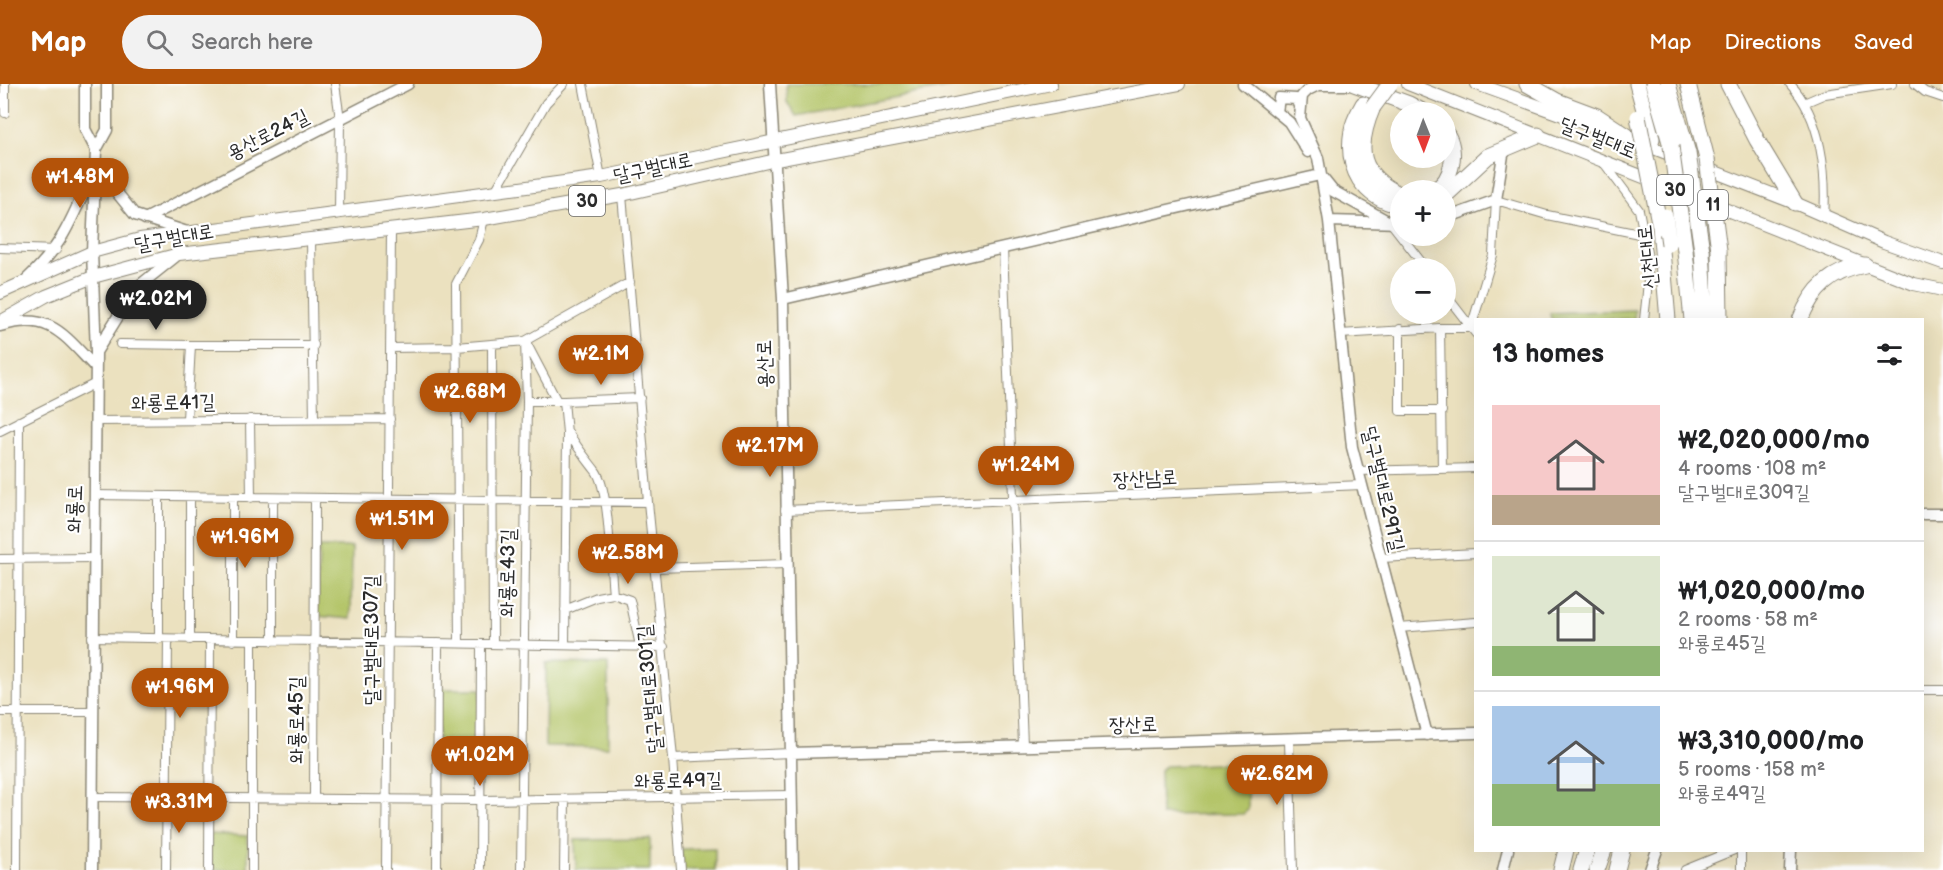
<!DOCTYPE html>
<meta charset="utf-8">
<style>
:root{--surface:#fff;--page:#f2f2f2;--text:#202124;--muted:#757577;--line:#e0e0e0;--accent:#b45309}
body{margin:0;font-family:"Balsamiq Sans","Poor Story",sans-serif;background:var(--page);color:var(--text);height:100vh;display:flex;flex-direction:column;font-size:22px;white-space:nowrap}
*{box-sizing:border-box;margin:0}
p{font-size:20px;color:var(--muted)}
.icon{flex:none;width:33px;height:33px;fill:none;stroke:currentColor;stroke-width:2;stroke-linecap:round;stroke-linejoin:round}
.map{position:relative;flex:1;overflow:hidden}
.details{position:absolute;left:1474px;top:234px;width:450px;height:534px;display:flex;flex-direction:column;background:var(--surface);border-radius:0px;box-shadow:0 6px 24px #0002}
.details>*{flex:none}
.needle{width:39px;rotate:179deg}
.controls{position:absolute;left:1390px;top:18px;display:grid;gap:12px}
.controls a{display:grid;place-items:center;width:66px;height:66px;border-radius:50%;background:var(--surface);box-shadow:0 6px 24px #0002;font-size:30px}
.price{position:absolute;translate:-50% -51px;padding:0 14px;border-radius:21px;background:var(--accent);color:#fff;font-size:20px;line-height:39px;filter:drop-shadow(0 2px 3px #0008)}
.price::after{content:'';position:absolute;left:50%;top:36px;width:18px;height:14px;margin-left:-9px;background:inherit;clip-path:polygon(0 0,100% 0,50% 100%)}
.price.selected{background:#222;color:#fff}
ul{padding:0;list-style:none}
li{display:flex;align-items:center;gap:18px;height:150px;padding:0 18px}
li+li{border-top:2px solid var(--line)}
li span{display:grid;place-items:center;flex:none;width:168px;height:120px;border-radius:0px;color:#555}
li>.icon{margin-inline-start:auto}
span .icon{width:72px;height:72px;fill:#fffc;stroke-width:1}
li b{font-size:26px}
h2{display:flex;justify-content:space-between;align-items:center;height:72px;padding:0 18px;font-size:26px}
header{display:flex;align-items:center;gap:36px;box-sizing:border-box;height:84px;padding:0 30px;background:var(--accent);color:#fff}
header strong{font-size:28px}
nav{display:flex;gap:33px;margin-inline-start:auto;font-size:21px}
.search{width:420px;height:54px;background:var(--page);display:flex;align-items:center;gap:15px;box-sizing:border-box;padding:0 21px;border-radius:33px;color:var(--muted);font-size:22px}
.map>svg:first-child{display:block}
</style>
<header>
<strong>Map</strong>
<div class="search"><svg class="icon" aria-label="search" viewBox="0 0 24 24"><circle cx="10" cy="10" r="6"/><path d="M15 15l6 6"/></svg>Search here</div>
<nav><a>Map</a><a>Directions</a><a>Saved</a></nav>
</header>
<div class="map">
<svg width="1943" height="786" viewBox="0 0 1943 786">
<rect width="100%" height="100%" fill="#fff"/>
<filter id="ink" filterUnits="userSpaceOnUse"><feTurbulence type="fractalNoise" baseFrequency=".0167" numOctaves="2"/><feDisplacementMap in="SourceGraphic" scale="12" xChannelSelector="R" yChannelSelector="G"/><feConvolveMatrix kernelMatrix="1 2 1 2 8 2 1 2 1" color-interpolation-filters="sRGB"/></filter>
<filter id="wash" filterUnits="userSpaceOnUse"><feTurbulence type="fractalNoise" baseFrequency=".008" numOctaves="4" result="noise"/><feDisplacementMap in="SourceGraphic" scale="24" xChannelSelector="R" yChannelSelector="G"/><feGaussianBlur stdDeviation="1.35" result="paint"/><feColorMatrix in="noise" values="0 0 0 0 0 0 0 0 0 0 0 0 0 0 0 0 0 1.4 0 .05"/><feComposite in="paint" operator="in"/></filter>
<g filter="url(#wash)">
<rect width="100%" height="100%" fill="#ebe1bf"/>
<path fill="#b3c467" stroke="#6f7849" stroke-width="1.5" d="M786,0H966L796,32L787,18Z
M1635,226L1634,235H1551L1550,229Z
M319,463H352L351,535L317,532Z
M546,579L608,580V663L545,662Z
M438,605H481V674L438,673Z
M1243,679L1248,681V726L1243,730L1161,731L1160,686L1166,682Z
M209,750L248,752V786H209Z
M650,755V786H576L575,756Z
M715,764V786H683L681,765Z"/>
</g>
<g filter="url(#ink)">
<g fill="none" stroke-linecap="round" stroke-linejoin="round">
<g stroke="#8b8675" stroke-width="10">
<path id="street" d="M335,0L340,35L339,129
M583,0L601,93
M1790,0C1822,34 1827,90 1824,134
M1915,0L1925,8L1943,14
M1804,19L1825,10L1892,0
M5,29V0
M1604,79L1639,126L1645,156
M494,109L546,19L564,0
M622,111L648,418L673,674L681,786
M1391,139L1426,184
M311,156L314,335
M0,164L56,166
M1003,165L1023,661
M1446,211L1476,250
M1400,245V327H1442
M1340,250L1440,244
M120,260L191,261
M527,260L557,317
M492,261L493,560
M390,264L457,263L525,257L630,198
M527,317H564L567,349L565,561
M564,317L640,314
M187,335L191,261H314
M250,335L251,414
M95,337L390,335
M0,347L96,299
M568,348C576,362 585,373 595,386C610,404 610,484 613,510
M1442,385L1440,244H1471L1493,171L1496,116L1547,131L1639,150C1655,167 1646,213 1644,236
M1358,387L1476,384
M94,411L648,418
M190,413V556
M233,414V557
M273,414V557
M785,426L1362,401
M1381,474L1476,469
M0,475L92,474
M655,484L786,480
M565,526L597,513L613,510L630,516L640,562
M1399,544L1476,538
M92,553L664,563
M159,555V413
M252,556V786
M459,559L456,200L479,156L484,135
M1923,606H1943
M0,628H92
M1289,657L1293,786
M673,674L791,669
M92,713L481,716L792,711
M314,714L315,414
M17,786L19,337
M166,786L168,555
M209,786L210,556
M386,786L391,147
M437,786L438,559
M480,786L481,560
M521,786L527,317L525,257
M564,786L565,715
M1685,786L1734,766
M1741,786V766"/>
</g>
<g stroke="#8b8675" stroke-width="13">
<path id="secondary" d="M85,0V45L96,66L92,168L96,268L92,786
M770,0L783,215L793,786
M1243,0L1289,38L1308,68
M1358,1H1318L1308,6L1302,12L1300,34L1318,74L1329,137L1352,363L1427,651
M1277,28L1279,14L1296,15L1300,24
M96,66L107,46V0
M96,83L135,131L187,148
M1321,92L1333,107L1391,139
M1446,134L1496,116L1503,71L1508,63
M145,135L408,0
M1329,137L1401,139
M26,196C65,159 71,135 93,88
M783,215L1320,91
M0,242C49,227 63,250 95,283
M96,268L135,205L175,173
M1923,430H1943
M791,669L1476,649
M1503,786L1508,766
M1650,786L1657,766
M1790,786L1791,766"/>
</g>
<g stroke="#8b8675" stroke-width="14">
<path id="primary" d="M1408,0L1914,200L1943,206
M1477,0L1618,51
M1638,58L1795,119L1884,158L1943,179
M0,209L92,168L140,155L601,93L1051,0
M0,238L46,212L93,193L179,170L484,135L622,111L776,76L1179,0"/>
</g>
<g stroke="#8b8675" stroke-width="17">
<path id="highway" d="M1354,0L1409,20L1424,28
M1527,0L1557,17L1597,32L1632,55
M1637,0L1652,55
M1653,0L1671,62
M1668,0L1688,69
M1688,0L1707,75
M1728,0L1757,56L1795,119
M1363,20C1359,28 1353,37 1352,46C1345,85 1363,114 1401,122
M1373,23C1355,65 1359,91 1401,111
M1434,106C1453,97 1458,65 1446,49
M1446,111L1488,72L1538,51
M1660,143L1668,236
M1719,166L1720,236
M1685,167L1692,236
M1702,167L1706,236
M1800,236C1813,204 1831,187 1865,181
M1561,786L1566,766
M1581,786L1587,766
M1597,786L1604,766
M1617,786L1622,766"/>
</g>
<use href="#street" stroke="#fff" stroke-width="8"/>
<use href="#secondary" stroke="#fff" stroke-width="10"/>
<use href="#primary" stroke="#fff" stroke-width="12"/>
<use href="#highway" stroke="#fff" stroke-width="15"/>
<g stroke="#8b8675" stroke-width="17" stroke-linecap="butt">
<path id="highway-bridge" d="M1373,23L1390,0
M1638,33L1660,143
M1671,62L1685,167
M1688,69L1702,167
M1707,75L1719,166
M1665,132L1669,160"/>
</g>
<use href="#highway-bridge" stroke="#fff" stroke-width="15"/>
</g>
</g>
<g text-anchor="middle" dominant-baseline="central" stroke-width="4.5" stroke-linejoin="round" paint-order="stroke">
<g fill="#fff" stroke="#6b6b6b" stroke-width="1.5">
<rect x="1657" y="91" width="36" height="30" rx="4.5"/>
<rect x="569" y="102" width="36" height="30" rx="4.5"/>
<rect x="1698" y="106" width="30" height="30" rx="4.5"/>
</g>
<g font-size="18" font-weight="bold" fill="#2b2b2b">
<text x="1675" y="106">30</text>
<text x="587" y="117">30</text>
<text x="1713" y="121">11</text>
</g>
<g font-size="20" fill="#2b2b2b" stroke="#fff">
<text transform="translate(268 51) rotate(-27)">용산로24길</text>
<text transform="translate(1598 54) rotate(22)">달구벌대로</text>
<text transform="translate(653 84) rotate(-12)">달구벌대로</text>
<text transform="translate(174 154) rotate(-10)">달구벌대로</text>
<text transform="translate(1648 173) rotate(-96)">신천대로</text>
<text transform="translate(765 280) rotate(-91)">용산로</text>
<text transform="translate(173 319) rotate(-1)">와룡로41길</text>
<text transform="translate(1145 395) rotate(-3)">장산남로</text>
<text transform="translate(1383 405) rotate(77)">달구벌대로291길</text>
<text transform="translate(75 425) rotate(-88)">와룡로</text>
<text transform="translate(508 489) rotate(-89)">와룡로43길</text>
<text transform="translate(372 556) rotate(-90)">달구벌대로307길</text>
<text transform="translate(650 605) rotate(-95)">달구벌대로301길</text>
<text transform="translate(297 636) rotate(-90)">와룡로45길</text>
<text transform="translate(1133 641) rotate(-1)">장산로</text>
<text transform="translate(678 697) rotate(-1)">와룡로49길</text>
</g>
</g>
</svg>
<div class="controls">
<a><svg class="needle" viewBox="-14 -14 28 28"><path d="M0-13l5 13h-10z" fill="#e53935"/><path d="M0 13l5-13h-10z" fill="#757577"/></svg></a>
<a>+</a>
<a>−</a>
</div>
<b class="price" style="left:80px;top:125px">₩1.48M</b>
<b class="price selected" style="left:156px;top:247px">₩2.02M</b>
<b class="price" style="left:601px;top:302px">₩2.1M</b>
<b class="price" style="left:470px;top:340px">₩2.68M</b>
<b class="price" style="left:770px;top:394px">₩2.17M</b>
<b class="price" style="left:1026px;top:413px">₩1.24M</b>
<b class="price" style="left:402px;top:467px">₩1.51M</b>
<b class="price" style="left:245px;top:485px">₩1.96M</b>
<b class="price" style="left:628px;top:501px">₩2.58M</b>
<b class="price" style="left:180px;top:635px">₩1.96M</b>
<b class="price" style="left:480px;top:703px">₩1.02M</b>
<b class="price" style="left:1277px;top:722px">₩2.62M</b>
<b class="price" style="left:179px;top:750px">₩3.31M</b>
<section class="details">
<h2>13 homes<svg class="icon" aria-label="filters" viewBox="0 0 24 24"><path d="M4 7h16M4 17h16"/><circle cx="9" cy="7" r="2"/><circle cx="15" cy="17" r="2"/></svg></h2>
<ul>
<li><span style="background:linear-gradient(#f6c9c9 75%,#b9a48a 0)"><svg class="icon" aria-label="home" viewBox="0 0 24 24"><path d="M3 11l9-7 9 7M6 9v11h12V9"/></svg></span><div><b>₩2,020,000/mo</b><p>4 rooms · 108 m²</p><p>달구벌대로309길</p></div></li>
<li><span style="background:linear-gradient(#dfe7d0 75%,#8fb573 0)"><svg class="icon" aria-label="home" viewBox="0 0 24 24"><path d="M3 11l9-7 9 7M6 9v11h12V9"/></svg></span><div><b>₩1,020,000/mo</b><p>2 rooms · 58 m²</p><p>와룡로45길</p></div></li>
<li><span style="background:linear-gradient(#a9c7e8 65%,#8fb573 0)"><svg class="icon" aria-label="home" viewBox="0 0 24 24"><path d="M3 11l9-7 9 7M6 9v11h12V9"/></svg></span><div><b>₩3,310,000/mo</b><p>5 rooms · 158 m²</p><p>와룡로49길</p></div></li>
</ul>
</section>
</div>
